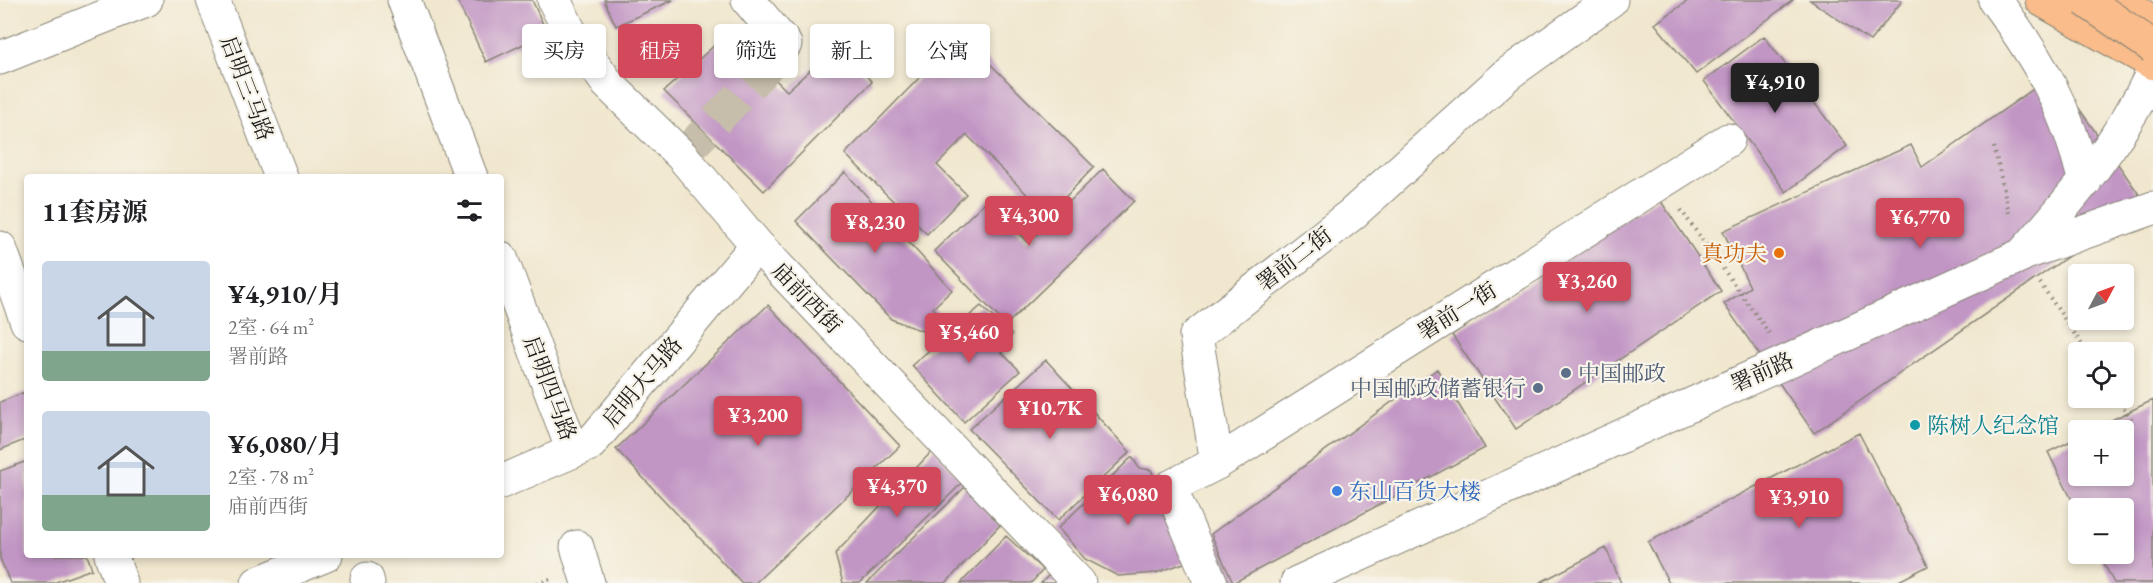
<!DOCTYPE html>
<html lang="zh">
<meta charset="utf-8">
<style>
:root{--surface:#fff;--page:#f2f2f2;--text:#202124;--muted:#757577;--accent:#d1495b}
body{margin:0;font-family:"EB Garamond","Noto Serif SC",serif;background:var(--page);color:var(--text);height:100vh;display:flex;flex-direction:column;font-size:22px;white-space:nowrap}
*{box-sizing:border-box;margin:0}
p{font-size:20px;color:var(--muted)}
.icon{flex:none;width:33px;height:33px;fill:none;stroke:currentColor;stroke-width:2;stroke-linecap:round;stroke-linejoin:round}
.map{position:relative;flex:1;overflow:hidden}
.side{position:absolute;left:24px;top:174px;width:480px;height:384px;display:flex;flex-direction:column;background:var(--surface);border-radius:6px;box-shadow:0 3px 9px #0003}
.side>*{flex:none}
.guide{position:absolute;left:522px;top:24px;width:570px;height:54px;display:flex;gap:12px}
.needle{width:39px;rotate:49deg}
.tools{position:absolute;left:2068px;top:264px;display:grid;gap:12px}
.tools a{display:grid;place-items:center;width:66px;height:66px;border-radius:6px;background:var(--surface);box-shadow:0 3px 9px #0003;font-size:30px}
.price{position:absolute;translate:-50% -51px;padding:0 14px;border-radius:6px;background:var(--accent);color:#fff;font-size:20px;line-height:39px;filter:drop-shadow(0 2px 3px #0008)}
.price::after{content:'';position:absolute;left:50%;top:36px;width:18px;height:14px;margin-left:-9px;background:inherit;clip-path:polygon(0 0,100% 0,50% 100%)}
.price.on{background:#222;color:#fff}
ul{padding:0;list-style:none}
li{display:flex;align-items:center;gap:18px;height:150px;padding:0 18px}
li span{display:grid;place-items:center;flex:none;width:168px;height:120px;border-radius:6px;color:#555}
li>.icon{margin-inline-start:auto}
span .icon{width:72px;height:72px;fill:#fffc;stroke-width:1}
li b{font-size:26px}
h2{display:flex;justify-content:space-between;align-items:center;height:72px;padding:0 18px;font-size:26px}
.tag{padding:0 21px;border-radius:6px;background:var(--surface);box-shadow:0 3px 9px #0003;font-size:21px;line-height:54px}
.tag.on{background:var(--accent);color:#fff}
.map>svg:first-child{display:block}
</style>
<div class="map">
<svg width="2153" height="583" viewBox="0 0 2153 583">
<rect width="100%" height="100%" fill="#f7f3e8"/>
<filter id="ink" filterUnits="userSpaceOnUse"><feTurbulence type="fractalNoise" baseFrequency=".0167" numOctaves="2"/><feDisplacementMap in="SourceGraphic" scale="12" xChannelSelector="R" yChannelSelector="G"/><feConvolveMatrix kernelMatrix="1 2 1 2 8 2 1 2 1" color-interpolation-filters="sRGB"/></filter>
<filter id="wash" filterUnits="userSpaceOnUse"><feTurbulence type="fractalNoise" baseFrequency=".008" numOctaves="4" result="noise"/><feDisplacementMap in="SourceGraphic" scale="24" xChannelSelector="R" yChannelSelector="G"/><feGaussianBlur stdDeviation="1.35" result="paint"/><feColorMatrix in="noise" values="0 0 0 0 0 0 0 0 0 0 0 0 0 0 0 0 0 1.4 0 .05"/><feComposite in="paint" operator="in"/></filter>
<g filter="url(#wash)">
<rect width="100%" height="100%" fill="#f0e7ce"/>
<g id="blocks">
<path fill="#c195c4" d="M457,0H532L547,33L486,62Z
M604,0H673L616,26Z
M1689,0H1793L1696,74L1655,24Z
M1810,0H1900L1902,1L1870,41Z
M728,33L787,91L838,45L872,82L764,191L664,91Z
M961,35L1094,167L1048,215L967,135L937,165L966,194L927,234L845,154Z
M1764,36L1847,146L1786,192L1704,81Z
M2055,74L2145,203L1814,433L1724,304L1750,287L1723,231L1911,145L1922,167Z
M1103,169L1134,201L1006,325L934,251L987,200L1028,242Z
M845,172L952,290L933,308L940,315L922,331L891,319L796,221Z
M1658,197L1721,291L1516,429L1452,335Z
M768,305L900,446L755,583H742L616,449Z
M981,306L1012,335L999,350L1020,371L964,422L912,365Z
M1046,360L1130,452L1058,520L969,429Z
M1437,369L1485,448L1233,583L1211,534Z
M25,392L27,397V439L0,450V402Z
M2153,400V583H2114L2099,554H2124V508H2079V514L2048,452L2079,437V476H2124V430H2091Z
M1859,433L1928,566L1895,583H1669L1648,542Z
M934,449L963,482L860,583H843L835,554Z
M1132,457L1139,468L1151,470L1195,559L1156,573L1118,576L1085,559L1058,528Z
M27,461V555H87L92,569L53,583H10L0,558V471Z
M965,487L1000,525L946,583H867Z
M1006,536L1043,570L1031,583H961Z
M1606,548L1621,583H1539Z
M1049,575L1057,583H1041Z"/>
</g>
</g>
<g filter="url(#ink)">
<use href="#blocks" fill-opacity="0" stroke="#868275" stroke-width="1.5"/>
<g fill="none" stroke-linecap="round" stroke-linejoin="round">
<path stroke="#c6beaa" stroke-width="33" stroke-dasharray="33 16" stroke-linecap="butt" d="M682,156L765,69L785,44"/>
<g stroke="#868275" stroke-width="35">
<path id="minor" d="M213,0L281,177
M404,0L471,177
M554,0L569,30L608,84L682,156L757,245L1079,583
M748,0L785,44
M1995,0C2040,61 2067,108 2085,182
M0,58L146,0
M0,248L27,322
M2026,253L2153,208
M501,258L573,451
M1217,463L1728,140
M501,482L590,444L757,245
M577,547L588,583
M111,555L121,583
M367,579L368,583
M258,583L326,555
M1211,583L1170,487L1217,463L1196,336L1352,214L1509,73L1611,0
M1297,583L2022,255C2072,198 2120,142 2153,72"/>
</g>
<g stroke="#868275" stroke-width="35">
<path id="major" d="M2042,0L2153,63
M2122,0L2153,24"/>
</g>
<path stroke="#868275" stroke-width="4" stroke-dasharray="1.5 4.5" stroke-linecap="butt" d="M1994,147L2010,217
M1681,210L1769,333
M2040,283L2087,352
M2117,398L2134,423
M537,583L551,579"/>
<use href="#minor" stroke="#fff" stroke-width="33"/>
<use href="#major" stroke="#f9bc8a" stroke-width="33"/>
<g stroke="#868275" stroke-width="35" stroke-linecap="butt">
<path id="highway-bridge" d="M2085,0L2153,47"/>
</g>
<use href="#highway-bridge" stroke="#f9bc8a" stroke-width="33"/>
</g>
</g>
<circle fill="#e8710a" stroke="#f7f3e8" stroke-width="2" cx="1779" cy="253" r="6"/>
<g fill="#5c6f8a" stroke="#f7f3e8" stroke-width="2">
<circle cx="1566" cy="373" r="6"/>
<circle cx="1538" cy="388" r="6"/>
</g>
<circle fill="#0f9aa8" stroke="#f7f3e8" stroke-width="2" cx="1915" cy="425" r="6"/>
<circle fill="#3f7fe0" stroke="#f7f3e8" stroke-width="2" cx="1337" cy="491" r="6"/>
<g text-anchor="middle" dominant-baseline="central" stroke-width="4.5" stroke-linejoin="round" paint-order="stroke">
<g font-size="22" fill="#1c1c1c" stroke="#f7f3e8">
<text transform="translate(247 88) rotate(69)">启明三马路</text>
<text transform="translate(1294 259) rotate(-38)">署前二街</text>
<text transform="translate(807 298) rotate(46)">庙前西街</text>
<text transform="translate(1457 311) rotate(-32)">署前一街</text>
<text transform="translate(1762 372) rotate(-24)">署前路</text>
<text transform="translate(642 382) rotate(-50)">启明大马路</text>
<text transform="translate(550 388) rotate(69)">启明四马路</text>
</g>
<g font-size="22" fill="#c56008" stroke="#f7f3e8" text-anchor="end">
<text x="1767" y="253">真功夫</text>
</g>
<g font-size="22" fill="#4e5e75" stroke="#f7f3e8" text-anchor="start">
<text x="1578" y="373">中国邮政</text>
<text x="1526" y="388" text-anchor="end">中国邮政储蓄银行</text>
</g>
<g font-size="22" fill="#0d838f" stroke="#f7f3e8" text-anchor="start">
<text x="1927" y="425">陈树人纪念馆</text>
</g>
<g font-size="22" fill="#366cbe" stroke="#f7f3e8" text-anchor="start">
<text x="1349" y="491">东山百货大楼</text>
</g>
</g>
</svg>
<div class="tools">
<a><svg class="needle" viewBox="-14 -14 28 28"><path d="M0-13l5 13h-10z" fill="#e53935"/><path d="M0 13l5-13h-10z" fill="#757577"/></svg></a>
<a><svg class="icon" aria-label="locate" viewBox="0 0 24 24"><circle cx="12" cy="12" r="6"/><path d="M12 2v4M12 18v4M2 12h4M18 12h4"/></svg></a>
<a>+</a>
<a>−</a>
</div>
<b class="price on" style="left:1775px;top:114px">¥4,910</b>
<b class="price" style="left:1029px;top:247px">¥4,300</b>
<b class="price" style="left:1920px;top:249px">¥6,770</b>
<b class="price" style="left:875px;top:254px">¥8,230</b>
<b class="price" style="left:1587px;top:313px">¥3,260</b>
<b class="price" style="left:969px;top:364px">¥5,460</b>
<b class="price" style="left:1050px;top:440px">¥10.7K</b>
<b class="price" style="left:758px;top:447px">¥3,200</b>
<b class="price" style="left:897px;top:518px">¥4,370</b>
<b class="price" style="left:1128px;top:526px">¥6,080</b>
<b class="price" style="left:1799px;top:529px">¥3,910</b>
<div class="guide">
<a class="tag">买房</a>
<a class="tag on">租房</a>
<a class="tag">筛选</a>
<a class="tag">新上</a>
<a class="tag">公寓</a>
</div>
<section class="side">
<h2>11套房源<svg class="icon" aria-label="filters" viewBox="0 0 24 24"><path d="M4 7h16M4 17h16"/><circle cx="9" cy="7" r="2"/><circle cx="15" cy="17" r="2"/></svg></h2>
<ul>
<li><span style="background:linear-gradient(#c9d6e8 75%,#7fa58c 0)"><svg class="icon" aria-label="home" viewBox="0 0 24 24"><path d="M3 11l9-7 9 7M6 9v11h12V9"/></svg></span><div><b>¥4,910/月</b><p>2室 · 64 m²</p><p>署前路</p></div></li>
<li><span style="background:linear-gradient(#c9d6e8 70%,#7fa58c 0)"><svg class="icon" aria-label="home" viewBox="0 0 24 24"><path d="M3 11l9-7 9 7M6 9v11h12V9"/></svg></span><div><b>¥6,080/月</b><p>2室 · 78 m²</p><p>庙前西街</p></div></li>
</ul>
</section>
</div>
